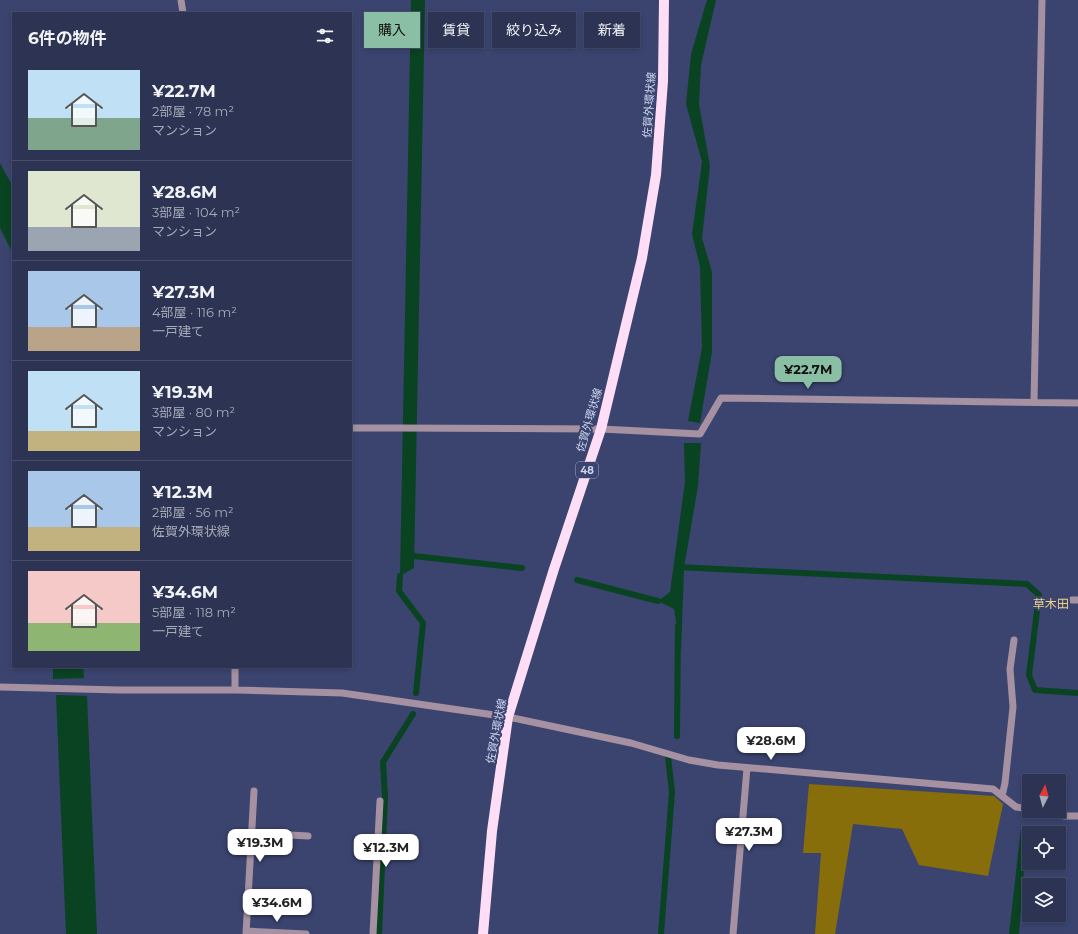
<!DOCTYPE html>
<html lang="ja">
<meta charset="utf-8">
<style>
:root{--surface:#2c3353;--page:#383f5d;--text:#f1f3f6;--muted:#a6aab8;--line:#484e6a;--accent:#8abfa5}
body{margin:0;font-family:Montserrat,"Noto Sans JP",sans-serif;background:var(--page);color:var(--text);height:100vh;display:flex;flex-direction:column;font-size:15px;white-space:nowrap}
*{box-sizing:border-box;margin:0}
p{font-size:13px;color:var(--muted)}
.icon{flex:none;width:22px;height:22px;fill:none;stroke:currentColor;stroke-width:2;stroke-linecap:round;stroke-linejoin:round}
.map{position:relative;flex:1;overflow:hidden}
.details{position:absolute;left:12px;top:12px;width:340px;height:656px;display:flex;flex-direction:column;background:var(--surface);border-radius:0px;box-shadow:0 2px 6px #0003,0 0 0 1px var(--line)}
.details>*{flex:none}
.hud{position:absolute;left:364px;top:12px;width:380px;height:36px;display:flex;gap:8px}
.needle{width:26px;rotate:6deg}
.buttons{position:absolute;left:1022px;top:774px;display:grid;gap:8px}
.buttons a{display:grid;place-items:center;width:44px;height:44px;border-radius:0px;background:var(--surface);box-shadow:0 2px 6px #0003,0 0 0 1px var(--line);font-size:20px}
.price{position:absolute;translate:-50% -34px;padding:0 9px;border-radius:8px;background:#fff;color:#222;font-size:13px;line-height:26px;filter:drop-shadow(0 1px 2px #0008)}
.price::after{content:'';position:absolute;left:50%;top:24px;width:12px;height:9px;margin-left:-6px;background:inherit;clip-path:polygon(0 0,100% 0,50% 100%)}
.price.selected{background:var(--accent);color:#111}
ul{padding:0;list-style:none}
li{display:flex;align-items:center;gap:12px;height:100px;padding:0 16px}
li+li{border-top:1px solid var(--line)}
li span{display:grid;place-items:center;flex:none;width:112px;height:80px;border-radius:0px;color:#555}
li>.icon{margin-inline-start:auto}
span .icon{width:48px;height:48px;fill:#fffc;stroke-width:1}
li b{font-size:17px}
h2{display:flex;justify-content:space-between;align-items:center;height:48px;padding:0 16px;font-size:17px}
.chip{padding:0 14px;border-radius:0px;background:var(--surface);box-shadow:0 2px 6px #0003,0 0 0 1px var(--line);font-size:14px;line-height:36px}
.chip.selected{background:var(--accent);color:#111}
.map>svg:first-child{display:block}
</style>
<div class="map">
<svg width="1078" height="934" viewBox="0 0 1078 934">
<rect width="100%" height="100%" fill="#3a446f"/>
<path fill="#876e0b" d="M809,784L994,796L1003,804L988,876L919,865L902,829L853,824L835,934H815L821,853H803Z"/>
<path fill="#094322" d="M411,0H425L414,568L400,576Z
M707,0H716L701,65L699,104L710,166L702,238L712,272V352L700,423L688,421L702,348L700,267L692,234L702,162L686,104L691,54Z
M0,163L13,187V254L0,228Z
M684,443H701L698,486L684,568L681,652L674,609L658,601L670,592L685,482Z
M53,667H83L84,678L53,679Z
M56,695L87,696L97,934H66Z
M1021,828L1027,829L1019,934H1009Z"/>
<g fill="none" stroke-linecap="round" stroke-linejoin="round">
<path stroke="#094322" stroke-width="6" d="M414,556L522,568
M678,567L1027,584L1039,595L1029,675L1035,690L1078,693
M400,576L399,591L423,623L416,693
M577,580L658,601
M677,736L678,626
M379,934L385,797L383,762L413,714
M661,934L672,792L668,756"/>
<path stroke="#a591a1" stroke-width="7" d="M181,0L183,13
M1034,402L1042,0
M351,428H398L601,429L700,434L721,398L1078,403
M1072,600H1078
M0,687L119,690H235L342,693L508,717L631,743L689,760L718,765L993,789L1016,807L1029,809
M235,690V667
M1002,796L1005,783L1013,707L1010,669L1014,640
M1038,811L1065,816H1078
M252,833L308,836
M246,931L306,934
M246,934L254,791
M373,934L380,801
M733,934L747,768"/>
<path stroke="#feddf7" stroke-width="10" d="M483,934L492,831L508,717L554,569L601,429L642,258L656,175L663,81L664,0"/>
</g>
<g text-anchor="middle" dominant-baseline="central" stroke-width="4" stroke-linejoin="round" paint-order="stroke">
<rect fill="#3a446f" stroke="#a0a8c7" stroke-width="1" x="576" y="462" width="22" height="16" rx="3"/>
<g font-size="10" font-weight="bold" fill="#cbd3ed">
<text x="587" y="470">48</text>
</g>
<g font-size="11" fill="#cbd3ed" stroke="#3a446f">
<text transform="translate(649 105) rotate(-86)">佐賀外環状線</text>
<text transform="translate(589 420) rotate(-74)">佐賀外環状線</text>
<text transform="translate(496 731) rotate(-79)">佐賀外環状線</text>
</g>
<g font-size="12" fill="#ecd487" stroke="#3a446f">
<text x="1051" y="603">草木田</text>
</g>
</g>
</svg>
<div class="buttons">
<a><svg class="needle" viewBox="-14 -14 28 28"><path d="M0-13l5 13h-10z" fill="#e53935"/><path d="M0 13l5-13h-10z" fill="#a6aab8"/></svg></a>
<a><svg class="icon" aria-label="locate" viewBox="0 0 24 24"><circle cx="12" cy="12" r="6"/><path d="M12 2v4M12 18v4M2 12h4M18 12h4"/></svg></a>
<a><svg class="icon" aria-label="layers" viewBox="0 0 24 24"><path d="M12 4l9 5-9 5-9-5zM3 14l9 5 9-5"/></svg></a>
</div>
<b class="price selected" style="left:808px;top:390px">¥22.7M</b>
<b class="price" style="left:771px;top:761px">¥28.6M</b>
<b class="price" style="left:749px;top:852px">¥27.3M</b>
<b class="price" style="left:260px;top:863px">¥19.3M</b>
<b class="price" style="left:386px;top:868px">¥12.3M</b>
<b class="price" style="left:277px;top:923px">¥34.6M</b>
<div class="hud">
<a class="chip selected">購入</a>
<a class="chip">賃貸</a>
<a class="chip">絞り込み</a>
<a class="chip">新着</a>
</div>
<section class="details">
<h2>6件の物件<svg class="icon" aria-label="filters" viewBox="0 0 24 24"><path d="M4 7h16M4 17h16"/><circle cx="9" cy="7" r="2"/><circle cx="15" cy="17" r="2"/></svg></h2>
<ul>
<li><span style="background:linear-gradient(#bfe0f5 60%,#7fa58c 0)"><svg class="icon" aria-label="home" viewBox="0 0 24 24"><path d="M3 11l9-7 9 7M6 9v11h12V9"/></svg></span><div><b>¥22.7M</b><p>2部屋 · 78 m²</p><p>マンション</p></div></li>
<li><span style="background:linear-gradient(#dfe7d0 70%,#9aa5b1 0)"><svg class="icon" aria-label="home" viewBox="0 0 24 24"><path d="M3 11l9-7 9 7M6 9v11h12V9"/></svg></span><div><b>¥28.6M</b><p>3部屋 · 104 m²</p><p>マンション</p></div></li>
<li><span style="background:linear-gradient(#a9c7e8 70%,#b9a48a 0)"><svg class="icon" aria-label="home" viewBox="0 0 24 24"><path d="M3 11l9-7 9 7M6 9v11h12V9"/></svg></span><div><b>¥27.3M</b><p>4部屋 · 116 m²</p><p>一戸建て</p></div></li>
<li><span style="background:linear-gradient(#bfe0f5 75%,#c2b280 0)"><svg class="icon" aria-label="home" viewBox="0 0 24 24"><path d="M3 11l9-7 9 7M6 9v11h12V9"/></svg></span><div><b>¥19.3M</b><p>3部屋 · 80 m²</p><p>マンション</p></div></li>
<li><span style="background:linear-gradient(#a9c7e8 70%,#c2b280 0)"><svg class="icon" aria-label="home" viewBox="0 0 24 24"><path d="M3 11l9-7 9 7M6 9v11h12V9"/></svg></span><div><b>¥12.3M</b><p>2部屋 · 56 m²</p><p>佐賀外環状線</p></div></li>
<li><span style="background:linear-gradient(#f6c9c9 65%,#8fb573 0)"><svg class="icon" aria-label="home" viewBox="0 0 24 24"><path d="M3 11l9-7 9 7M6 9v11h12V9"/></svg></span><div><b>¥34.6M</b><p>5部屋 · 118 m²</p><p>一戸建て</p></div></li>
</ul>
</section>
</div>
